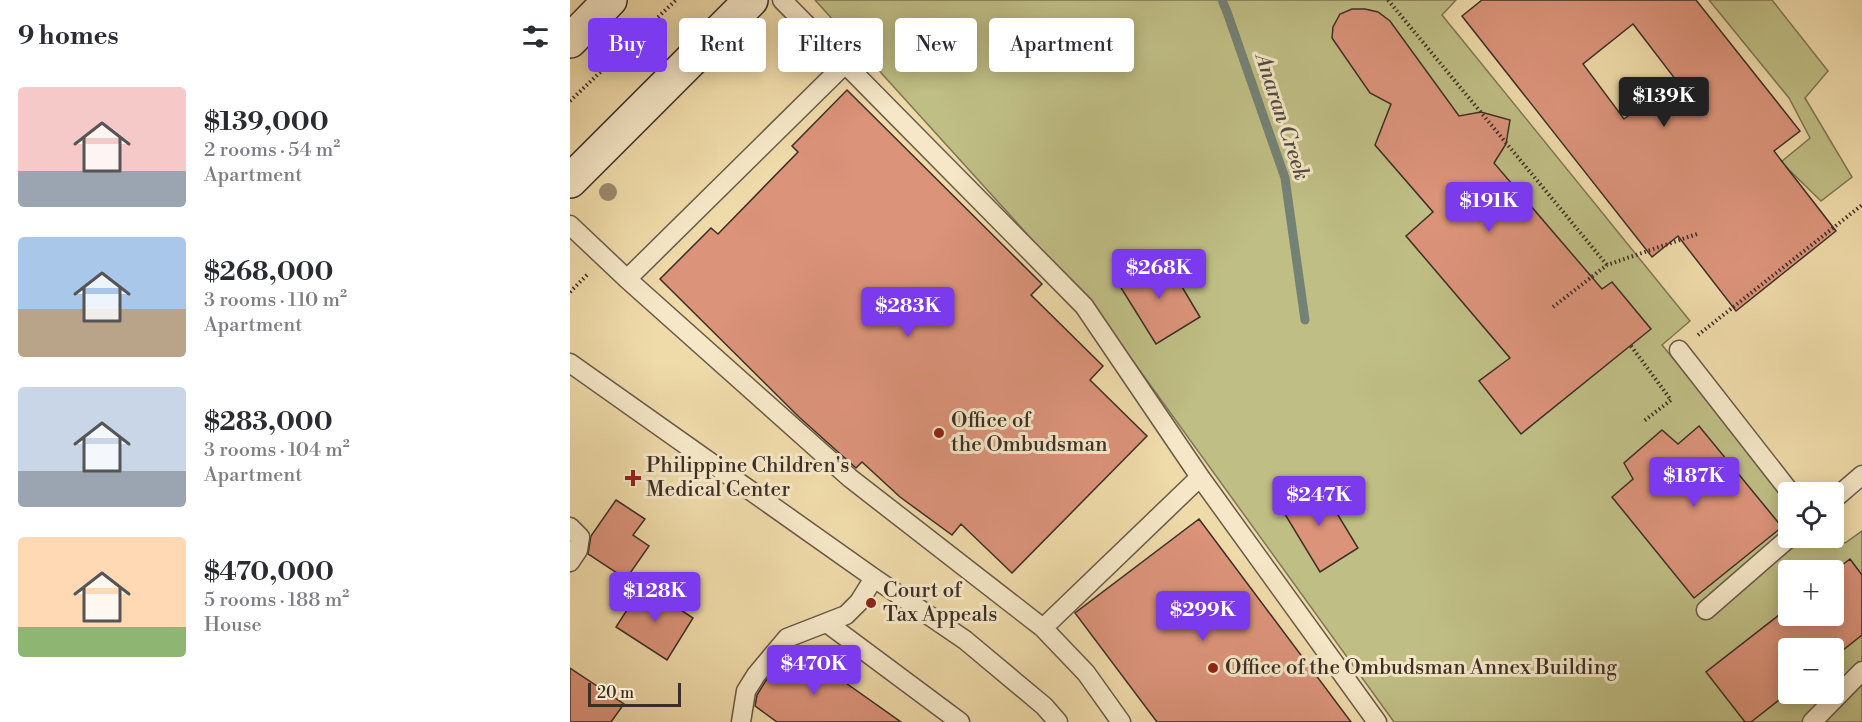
<!DOCTYPE html>
<meta charset="utf-8">
<style>
:root{--surface:#fff;--page:#f2f2f3;--text:#2b2b33;--muted:#7c7c81;--accent:#7c3aed}
body{margin:0;font-family:"Libre Bodoni",serif;background:var(--page);color:var(--text);height:100vh;display:flex;flex-direction:column;font-size:22px;white-space:nowrap}
*{box-sizing:border-box;margin:0}
p{font-size:20px;color:var(--muted)}
.icon{flex:none;width:33px;height:33px;fill:none;stroke:currentColor;stroke-width:2;stroke-linecap:round;stroke-linejoin:round}
.map{position:relative;flex:1;overflow:hidden}
.side{display:flex;flex-direction:column;background:var(--surface);width:570px}
.side>*{flex:none}
.banner{position:absolute;left:18px;top:18px;width:570px;height:54px;display:flex;gap:12px}
.controls{position:absolute;left:1208px;top:482px;display:grid;gap:12px}
.controls a{display:grid;place-items:center;width:66px;height:66px;border-radius:6px;background:var(--surface);box-shadow:0 3px 15px #0003;font-size:30px}
.scale{position:absolute;left:18px;bottom:15px;width:93px;box-sizing:border-box;padding-left:6px;border:3px solid #3c2e27;border-top:0;font-size:16px;line-height:21px;white-space:nowrap;color:#3c2e27;-webkit-text-stroke:4px #f5e7c7;paint-order:stroke}
.price{position:absolute;translate:-50% -51px;padding:0 14px;border-radius:6px;background:var(--accent);color:#fff;font-size:20px;line-height:39px;filter:drop-shadow(0 2px 3px #0008)}
.price::after{content:'';position:absolute;left:50%;top:36px;width:18px;height:14px;margin-left:-9px;background:inherit;clip-path:polygon(0 0,100% 0,50% 100%)}
.price.current{background:#222;color:#fff}
ul{padding:0;list-style:none}
li{display:flex;align-items:center;gap:18px;height:150px;padding:0 18px}
li span{display:grid;place-items:center;flex:none;width:168px;height:120px;border-radius:6px;color:#555}
li>.icon{margin-inline-start:auto}
span .icon{width:72px;height:72px;fill:#fffc;stroke-width:1}
li b{font-size:26px}
h2{display:flex;justify-content:space-between;align-items:center;height:72px;padding:0 18px;font-size:26px}
.tag{padding:0 21px;border-radius:6px;background:var(--surface);box-shadow:0 3px 15px #0003;font-size:21px;line-height:54px}
.tag.current{background:var(--accent);color:#fff}
main{display:flex;flex:1;min-height:0}
.map>svg:first-child{display:block}
</style>
<main>
<section class="side">
<h2>9 homes<svg class="icon" aria-label="filters" viewBox="0 0 24 24"><path d="M4 7h16M4 17h16"/><circle cx="9" cy="7" r="2"/><circle cx="15" cy="17" r="2"/></svg></h2>
<ul>
<li><span style="background:linear-gradient(#f6c9c9 70%,#9aa5b1 0)"><svg class="icon" aria-label="home" viewBox="0 0 24 24"><path d="M3 11l9-7 9 7M6 9v11h12V9"/></svg></span><div><b>$139,000</b><p>2 rooms · 54 m²</p><p>Apartment</p></div></li>
<li><span style="background:linear-gradient(#a9c7e8 60%,#b9a48a 0)"><svg class="icon" aria-label="home" viewBox="0 0 24 24"><path d="M3 11l9-7 9 7M6 9v11h12V9"/></svg></span><div><b>$268,000</b><p>3 rooms · 110 m²</p><p>Apartment</p></div></li>
<li><span style="background:linear-gradient(#c9d6e8 70%,#9aa5b1 0)"><svg class="icon" aria-label="home" viewBox="0 0 24 24"><path d="M3 11l9-7 9 7M6 9v11h12V9"/></svg></span><div><b>$283,000</b><p>3 rooms · 104 m²</p><p>Apartment</p></div></li>
<li><span style="background:linear-gradient(#ffd9b3 75%,#8fb573 0)"><svg class="icon" aria-label="home" viewBox="0 0 24 24"><path d="M3 11l9-7 9 7M6 9v11h12V9"/></svg></span><div><b>$470,000</b><p>5 rooms · 188 m²</p><p>House</p></div></li>
</ul>
</section>
<div class="map">
<svg width="1292" height="722" viewBox="0 0 1292 722">
<rect width="100%" height="100%" fill="#efdaa9"/>
<filter id="stains"><feTurbulence type="fractalNoise" baseFrequency=".00333" numOctaves="4"/><feColorMatrix values="0 0 0 0 .2 0 0 0 0 .09 0 0 0 0 .02 0 0 0 .5 -.17"/></filter>
<radialGradient id="worn" r=".72"><stop offset=".6" stop-color="#630" stop-opacity="0"/><stop offset="1" stop-color="#630" stop-opacity=".3"/></radialGradient>
<path fill="#bfbe84" stroke="#7e7656" stroke-width="1.5" fill-rule="evenodd" d="M245,0H886L872,15L1120,321L1092,345L1218,497V537H1256L1275,543L1292,531V722H824L526,310ZM1218,570H1263V615H1218ZM1218,648H1263V693H1218Z
M1139,0H1202L1258,71L1235,98L1282,177L1251,201L1211,162L1240,138L1219,98Z"/>
<g fill="none" stroke-linecap="round" stroke-linejoin="round">
<path stroke="#748276" stroke-width="9" d="M652,0L657,12L715,178L735,320"/>
</g>
<path fill="#db937a" stroke="#3c2e27" stroke-width="1.5" fill-rule="evenodd" d="M912,0H1126L1230,131L1204,151L1266,231L1166,311L1108,236L1082,257L892,16ZM1063,24L1106,80L1054,119L1013,64Z
M782,9H795L808,12L820,21L889,116L911,112L940,120L936,144L924,163L1032,289L1042,282L1081,329L951,434L909,381L940,358L836,236L863,212L805,145L821,104L800,93L762,38L763,27L770,14Z
M277,90L472,284L461,295L533,366L520,380L577,436L442,573L391,524L382,535L330,497L292,462L286,468L229,417L90,279L141,228L148,234L228,152L222,146Z
M593,255L630,317L586,344L548,283Z
M1129,426L1212,527L1124,598L1042,497L1063,479L1054,463L1092,430L1108,444Z
M748,482L788,548L750,572L710,506Z
M46,500L75,519L63,535L79,546L56,579L18,554L21,536Z
M629,519L781,722H587L505,613Z
M1280,559L1292,575V635L1263,658V648H1218V693L1181,722H1175L1136,672L1218,608V615H1263V572Z
M73,585L123,618L97,660L46,627Z
M225,647L331,722H207L185,706L187,695L195,682Z
M0,668L54,704L41,722H0Z"/>
<g fill="none" stroke-linecap="round" stroke-linejoin="round">
<g stroke="#695948" stroke-width="21">
<path id="lane" d="M212,0L514,306L630,477L807,722
M0,225L57,279L280,478L473,628L516,673L551,722
M57,279L276,63
M1109,350L1220,492
M0,363L304,578L395,640L474,706L488,722
M1263,500L1292,475
M0,527L10,537L8,550L0,562
M1136,610L1220,537
M257,623L390,722
M473,628L630,477
M171,722L176,691L186,675L217,638L276,615L289,602L304,578
M1242,722L1292,671"/>
</g>
<g stroke="#3c2e27" stroke-width="36">
<path id="secondary" d="M0,41L40,0
M0,181L181,0"/>
</g>
<path stroke="#3c2e27" stroke-width="4" stroke-dasharray="1.5 3" stroke-linecap="butt" d="M818,0L1037,265
M0,101L106,0
M0,292L17,275
M983,307L1037,265L1127,234
M1128,335L1292,205
M1061,346L1101,400L1074,421"/>
<use href="#lane" stroke="#f5e7c7" stroke-width="18"/>
<use href="#secondary" stroke="#f5e7c7" stroke-width="33"/>
</g>
<circle fill="#9b8b6c" cx="38" cy="192" r="9"/>
<g fill="#8f2418" stroke="#f5e7c7" stroke-width="2">
<circle cx="369" cy="433" r="6"/>
<path d="M60 469h6v6h6v6h-6v6h-6v-6h-6v-6h6z"/>
<circle cx="301" cy="603" r="6"/>
<circle cx="643" cy="668" r="6"/>
</g>
<g text-anchor="middle" dominant-baseline="central" stroke-width="6" stroke-linejoin="round" paint-order="stroke">
<g font-size="21" fill="#3c2e27" stroke="#f5e7c7" text-anchor="start">
<text x="381" y="421">Office of<tspan x="381" dy="24">the Ombudsman</tspan></text>
<text x="76" y="466">Philippine Children's<tspan x="76" dy="24">Medical Center</tspan></text>
<text x="313" y="591">Court of<tspan x="313" dy="24">Tax Appeals</tspan></text>
<text x="655" y="668">Office of the Ombudsman Annex Building</text>
</g>
<g font-size="22" font-style="italic" fill="#4f4a41" stroke="#f5e7c7">
<text transform="translate(712 117) rotate(72)">Anaran Creek</text>
</g>
</g>
<rect width="100%" height="100%" filter="url(#stains)"/>
<rect width="100%" height="100%" fill="url(#worn)"/>
</svg>
<div class="controls">
<a><svg class="icon" aria-label="locate" viewBox="0 0 24 24"><circle cx="12" cy="12" r="6"/><path d="M12 2v4M12 18v4M2 12h4M18 12h4"/></svg></a>
<a>+</a>
<a>−</a>
</div>
<div class="scale">20 m</div>
<b class="price current" style="left:1094px;top:128px">$139K</b>
<b class="price" style="left:919px;top:233px">$191K</b>
<b class="price" style="left:589px;top:300px">$268K</b>
<b class="price" style="left:338px;top:338px">$283K</b>
<b class="price" style="left:1124px;top:508px">$187K</b>
<b class="price" style="left:749px;top:527px">$247K</b>
<b class="price" style="left:85px;top:623px">$128K</b>
<b class="price" style="left:633px;top:642px">$299K</b>
<b class="price" style="left:244px;top:696px">$470K</b>
<div class="banner">
<a class="tag current">Buy</a>
<a class="tag">Rent</a>
<a class="tag">Filters</a>
<a class="tag">New</a>
<a class="tag">Apartment</a>
</div>
</div>
</main>
